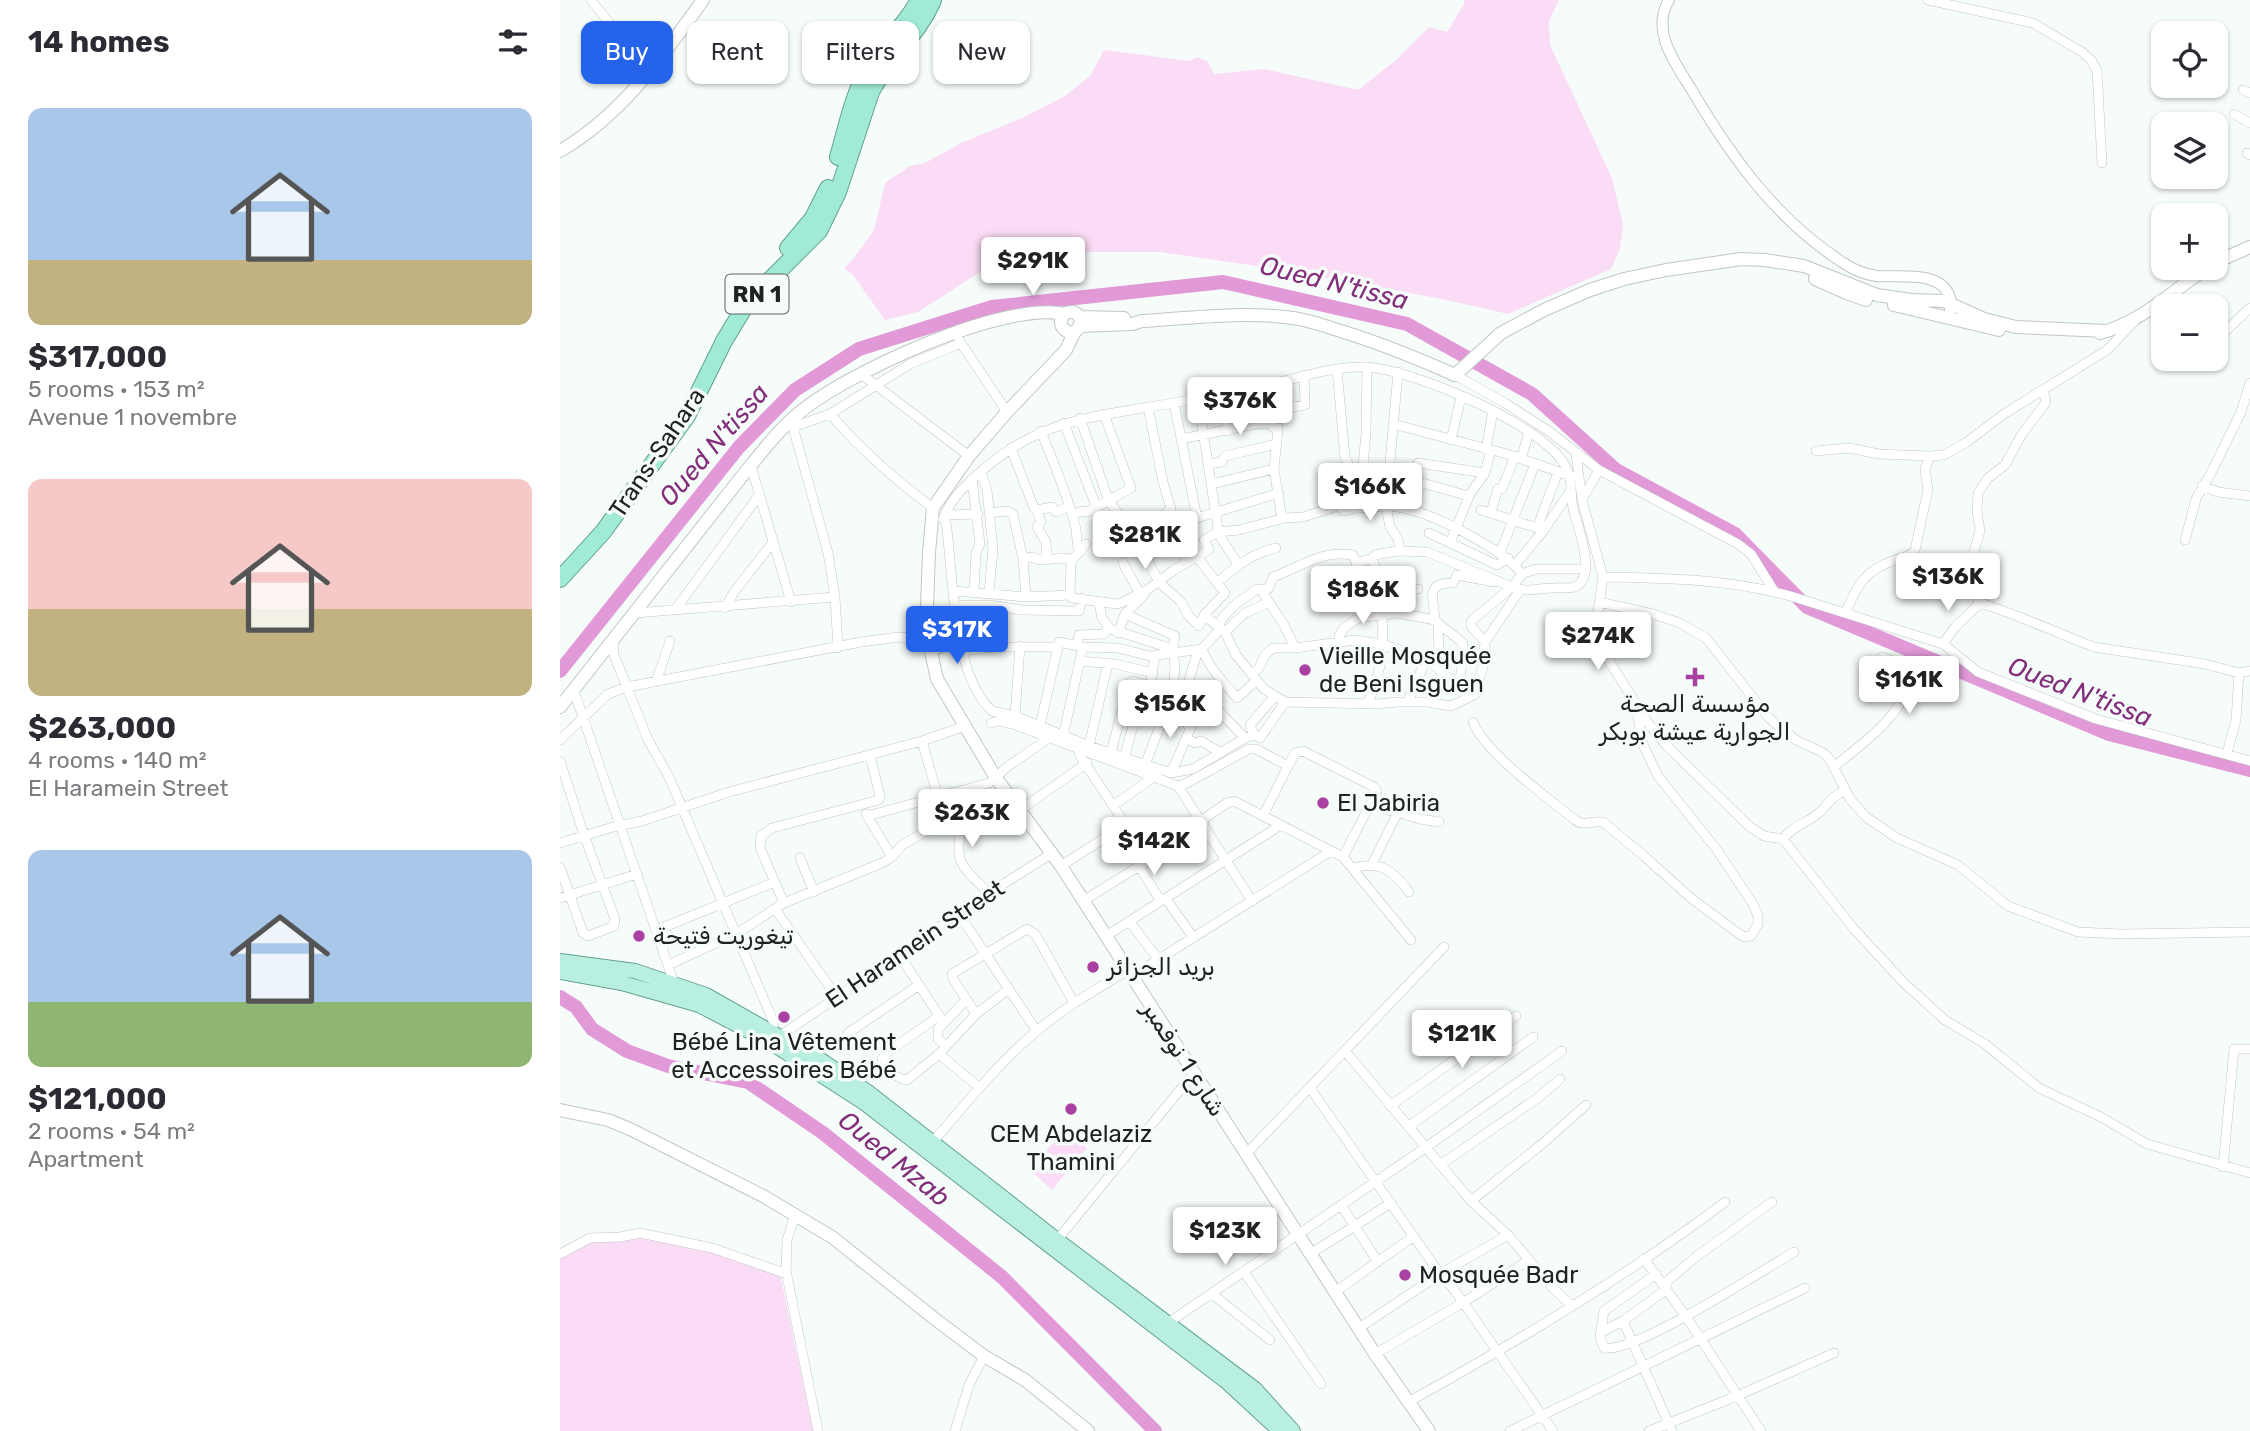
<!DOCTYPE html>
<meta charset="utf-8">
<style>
:root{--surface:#fff;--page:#f7f7f7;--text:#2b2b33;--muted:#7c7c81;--accent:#2563eb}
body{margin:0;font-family:Rubik,"Noto Sans Arabic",sans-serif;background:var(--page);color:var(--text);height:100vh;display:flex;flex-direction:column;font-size:26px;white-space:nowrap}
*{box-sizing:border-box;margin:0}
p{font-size:23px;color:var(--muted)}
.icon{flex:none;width:38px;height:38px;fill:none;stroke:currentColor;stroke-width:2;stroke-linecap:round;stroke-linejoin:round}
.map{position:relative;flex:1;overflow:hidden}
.side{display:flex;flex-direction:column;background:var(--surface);width:560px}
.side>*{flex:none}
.hud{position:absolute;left:21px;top:21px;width:665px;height:63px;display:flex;gap:14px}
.buttons{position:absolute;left:1591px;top:21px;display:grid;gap:14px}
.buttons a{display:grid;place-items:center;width:77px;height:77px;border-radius:14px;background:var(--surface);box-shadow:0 2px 5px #0004;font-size:35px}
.price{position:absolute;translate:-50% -60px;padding:0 16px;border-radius:7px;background:#fff;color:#222;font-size:23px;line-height:46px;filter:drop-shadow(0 2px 4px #0008)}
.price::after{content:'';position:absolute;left:50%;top:42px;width:21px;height:16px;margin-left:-10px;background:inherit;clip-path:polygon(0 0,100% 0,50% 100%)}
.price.selected{background:var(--accent);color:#fff}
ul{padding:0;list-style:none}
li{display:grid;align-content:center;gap:14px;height:371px;padding:0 28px}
li span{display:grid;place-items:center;height:217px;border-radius:14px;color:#555}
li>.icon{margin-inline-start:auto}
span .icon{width:126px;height:126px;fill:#fffc;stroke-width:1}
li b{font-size:30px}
h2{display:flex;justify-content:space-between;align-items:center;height:84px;padding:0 28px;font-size:30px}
.tag{padding:0 24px;border-radius:14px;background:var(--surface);box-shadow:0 2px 5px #0004;font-size:24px;line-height:63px}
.tag.selected{background:var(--accent);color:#fff}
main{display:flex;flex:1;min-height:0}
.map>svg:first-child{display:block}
</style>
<main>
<section class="side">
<h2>14 homes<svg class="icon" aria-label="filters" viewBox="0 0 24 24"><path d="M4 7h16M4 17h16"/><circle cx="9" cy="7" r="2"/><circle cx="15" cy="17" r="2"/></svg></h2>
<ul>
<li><span style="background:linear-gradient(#a9c7e8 70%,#c2b280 0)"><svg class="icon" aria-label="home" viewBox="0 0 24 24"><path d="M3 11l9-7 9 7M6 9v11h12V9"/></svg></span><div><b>$317,000</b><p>5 rooms · 153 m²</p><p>Avenue 1 novembre</p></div></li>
<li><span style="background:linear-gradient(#f6c9c9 60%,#c2b280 0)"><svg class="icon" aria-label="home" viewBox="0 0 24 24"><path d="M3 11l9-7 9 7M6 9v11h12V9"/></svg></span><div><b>$263,000</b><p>4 rooms · 140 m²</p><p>El Haramein Street</p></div></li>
<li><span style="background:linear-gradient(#a9c7e8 70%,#8fb573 0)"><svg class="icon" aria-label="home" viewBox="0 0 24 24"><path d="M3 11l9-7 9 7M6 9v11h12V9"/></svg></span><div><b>$121,000</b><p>2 rooms · 54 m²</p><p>Apartment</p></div></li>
</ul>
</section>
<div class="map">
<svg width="1690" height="1431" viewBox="0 0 1690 1431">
<rect width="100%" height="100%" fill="#f6fcfa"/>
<path fill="#fbdcf6" d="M904,0H999L989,21L990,45L1052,178L1063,225L1060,249L1051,269L948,314L882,299L717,269L600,252H469L431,265L358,312L325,320L293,275L284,268L294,258L314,230L325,183L350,166L365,163L401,143L464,117L505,96L530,76L544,50L630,61L637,57L648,62L654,74L704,69L798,90L836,60L869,27L887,32L904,4Z
M505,1129L527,1148L492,1190L470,1170Z
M77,1234L161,1251L220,1274L253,1431H0V1255L28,1240Z"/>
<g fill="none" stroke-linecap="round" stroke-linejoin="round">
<path stroke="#e299d8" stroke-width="14" d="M0,671L179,447L235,390L299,349L432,307L663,282L847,324L972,394L1056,470L1175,534L1247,607L1549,734L1690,770
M0,997L16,1007L32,1029L67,1051L108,1066L188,1082L263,1133L442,1277L595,1431"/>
<g stroke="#c1c7c5" stroke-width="10">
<path id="minor" d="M31,0L89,73
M1368,0L1473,23L1522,52L1531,60L1537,71L1542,163
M1683,90L1690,93
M1674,114L1690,123
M1687,153L1690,155
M399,340L447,412
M1656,340L1690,308
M777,369L785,458L788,463L787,480
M838,372L826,507L830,527L838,539L840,551
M301,374L409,456
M895,375L945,403L990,432L1039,470L1178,544L1191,554L1214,591
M708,385L713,415
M1483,391L1486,401L1484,405L1462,434L1445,465L1428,478L1418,493L1417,511L1420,531L1408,573L1410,585L1420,603C1459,615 1497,633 1534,647L1645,664L1679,673
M661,395L668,431
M638,399L659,535L678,564
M614,403L637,518L719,493
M588,407L603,482L611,509L603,516L628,562
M713,410L745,405L744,375
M270,414C302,451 334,479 373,508
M520,418L548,499L577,541L599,582L621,602L628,615L639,626L646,613L665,593L637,557
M231,420L268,553L275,597L278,648
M504,423L536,506
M833,424L947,454L1011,476
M233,427L270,414L350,364L401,343
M481,431C493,462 507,493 515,525C518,534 515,543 520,552
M621,439L696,424L712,423L713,427L718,428L714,469L722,519
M891,440L901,397
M451,448L474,508L477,510L481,522L477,527L486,542L487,559
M926,449L933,411
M1256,451L1289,448L1319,454L1370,456L1384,455L1407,442L1444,414L1547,350L1574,322
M1016,454L1022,500L1043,577L1036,626L1046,656L1088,723L1106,745L1190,827L1204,836L1223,839L1294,929L1343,982L1385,1020L1425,1044L1479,1088L1543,1118L1587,1144L1690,1173
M961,459L969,432
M649,464L662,462L665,456L717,444
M191,466L231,602
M829,467L854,472
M421,472L427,490L433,549L429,592
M412,479L420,544L416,553L414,592
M652,484L714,469
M1642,486L1658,492L1690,496
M909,496L855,481L854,472L858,463L925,473
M800,497L806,433L807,367
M788,498L826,495
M1023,498L1039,470
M477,510L492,507L496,512L508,507
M921,510L977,528L998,472
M931,512L938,489H942L955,456
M429,513L448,511L453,514L463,559L466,597
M512,515L523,511L528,512L571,488L544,414
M383,519L385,515L418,514
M869,533L937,565L948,558
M1625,540L1636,499L1652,471L1681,412L1690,383
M890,543L910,494L925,473L931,450
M940,553L975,464
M463,559L472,557L479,560L507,558L511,561
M563,563L580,594
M955,565L984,530L1011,490
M1043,577C1109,578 1173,579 1237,598L1383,644L1418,672L1536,719L1690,761
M657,583C676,566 691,554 716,548
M701,590L724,625L735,648
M395,591L466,597L510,595L512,598L557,604L561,603L587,590L614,570L647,551L649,549L644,540L658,532L679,530L725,518L743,517L778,506L784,511C797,507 825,505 838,507C871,512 942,548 962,574L976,569H1026
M821,593L858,589
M510,595L511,561L526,544
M539,602L542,618L550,629L613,649
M1039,602L1093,614L1120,623L1146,638L1209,718L1236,740L1264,753L1270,760L1290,799L1306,817L1337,838L1398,865L1448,906L1518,932L1561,934L1690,932
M396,605H429L462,610L519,611L522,598
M165,608L174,592L213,542
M115,610L200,494
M1286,612C1297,585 1305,570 1335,560C1344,557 1350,557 1355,550L1368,490L1365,469L1370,456
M75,613L275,597
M565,614L615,636L613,649L615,669L613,687L605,703
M644,615L665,632L676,655L704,689L725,702L816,704L838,702H867L891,706L914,695L923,667L925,642L960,590
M878,623L903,643L900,684
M658,626L664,616L677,603L697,589H708L713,577C743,566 760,550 793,555L796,563L813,558
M665,632L685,613L708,603
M558,633L565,614L584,595
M53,640L54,655L67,687L301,642L339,637L365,638
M780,641L779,636L784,628L798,618L838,613L875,620
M1383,644L1395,627L1420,603
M517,646L519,635L544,634L548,628
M642,649C649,668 664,683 677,698L696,681
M403,651L435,647H497
M520,661L555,664L593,673
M875,666L879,655L878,623L875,620C874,600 864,582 893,583L897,575L934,582
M692,674L699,668L705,655L713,648H735L795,640L822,644L871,660L882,673L914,695
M96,682L110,641
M628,684L658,710L685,738
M14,691L114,983
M725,702L700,738L694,735L685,738L633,769L611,773L529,746L455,716L432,711C390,672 394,569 385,515C391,499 406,485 418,474C470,428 510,420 577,409C620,402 664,395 707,385C740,378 772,366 806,367C854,370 976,422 1003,462C1013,476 1010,491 1013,508C1017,525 1038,577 1015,587C1009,589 1000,587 994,588C978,588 967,593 952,587L962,574
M808,702C830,658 824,604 813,558L815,555L837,551L867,552L952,587L911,621V626L925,642
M848,702L866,659
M621,706L642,719L653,705
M455,716L460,646
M913,722C927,755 986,796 1015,820C1024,827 1032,820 1043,822L1084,856L1132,899L1178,933L1184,937L1191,936L1198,924V916L1193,904L1157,850L1098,776L1084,747L1076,708
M431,723L438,721L453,724L618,786L627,783L689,749H696L728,766L735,753L743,751L814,787L817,791L783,857
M480,726L499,642L523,647L558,648L590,656L642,649L661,628
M694,735L690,725L715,696
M503,736L523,647
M627,738L635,743L641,741L661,753
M0,740L48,694L67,687L88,740L109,777L214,1023L210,1036
M362,741L378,797
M529,746L548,663
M518,749L520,756L589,860
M551,753L569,683L573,681L590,686L595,655
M1667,753L1676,720L1679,673L1690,671
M564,758L573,726L585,700L605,703L619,712
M0,761L24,835L55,919L54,926L28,936L23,933L0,867
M585,765L608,705
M1273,767C1294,751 1361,703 1345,671C1341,664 1330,660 1322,657
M611,773L631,727L618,717L638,650
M618,786L692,901
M554,805L595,776
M811,805L860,819L879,822
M460,810L527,763
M306,814L332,857
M307,816L381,796
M703,816L728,766
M642,820L667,803L674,801L783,857L851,940
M1223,839C1232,826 1248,823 1260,812C1268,804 1273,795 1285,791
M0,843L53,827L82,821L169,792L362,741L405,726
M240,858L254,892
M578,865L601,901
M501,866L566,824
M811,866L838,812
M793,868C820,860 834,871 849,892
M429,893C410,874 394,866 400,837L388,819L381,796L429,783L447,767L489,738
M0,898L77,874
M606,899L633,937
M523,901L589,860L593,862L619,846L644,824
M224,903L200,848L201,836L212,828L319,800L320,796L310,755
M215,909L276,996
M399,914L476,1030
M569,921L598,959
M97,930L215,882
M546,936L721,825
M340,956L384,1023
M108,965L176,934L224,903L322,863L332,857L342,845L388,819
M572,976L771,851
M416,1014L393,979L392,974L467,929L476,935L514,1003
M220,1036L429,893L491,854
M286,1044L285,1038L288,1033L359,985
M386,1046L378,1039V1029L406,1000
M785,1051L911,1201L948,1235L991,1286L1012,1306
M379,1054L347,1080C337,1079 326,1068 322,1059L329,1051L379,1016
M420,1088L379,1054L416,1014L449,989
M750,1088L880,1274L893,1288L993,1431
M830,1106L956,1016
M848,1127L973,1037
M371,1144C404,1106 439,1062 478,1030C505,1007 537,989 568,970
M686,1154L884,947
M880,1165L979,1097L1000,1079
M1663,1167L1674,1049H1690
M911,1201L982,1144L1026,1105
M781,1205L818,1262
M235,1215L227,1240L226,1271L258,1431
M497,1240L633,1074
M0,1254L30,1238L60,1237L80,1233L152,1248L227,1274
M750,1254L831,1203
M1084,1259L1125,1315L1201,1431
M684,1272L761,1384
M1096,1274L1044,1311L1040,1338L1044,1348C1075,1354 1201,1271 1234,1252
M1104,1284L1137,1256L1212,1202
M1107,1289L1063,1321L1112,1431
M775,1292L854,1236
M652,1294L710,1340
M608,1323L865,1148L1002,1051
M799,1328L880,1274L948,1235
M1040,1333L1063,1321
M815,1354L904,1302L969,1260
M848,1402C957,1342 1066,1277 1165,1202
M395,1431L409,1385L424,1356
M950,1431L1245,1288
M1089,1431L1177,1396L1274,1353"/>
</g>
<g stroke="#c1c7c5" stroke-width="12">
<path id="tertiary" d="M1109,0C1090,32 1116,64 1133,92C1172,158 1217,220 1282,262C1292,269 1304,274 1316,276C1338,278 1379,270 1389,295C1391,301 1392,304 1390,310"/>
</g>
<g stroke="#c1c7c5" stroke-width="14">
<path id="secondary" d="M0,151C62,115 102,57 143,0
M1656,262L1690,247
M1255,279L1289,294L1306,300
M1334,305L1439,330
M501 322a10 10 0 1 1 20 0a10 10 0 1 1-20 0Z
M519,317L564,318
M519,326L572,324L582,321C631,318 683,311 733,318C750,320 767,327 784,332C822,344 859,359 895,375L941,333L984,310L1030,290L1064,279L1106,270L1181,259L1205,260L1244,266L1317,295L1351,300L1384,301L1424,319L1456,327L1546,331
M1540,333C1582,322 1612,291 1647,268
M366 639a9 9 0 1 1 18 0a9 9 0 1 1-18 0Z
M369,631L367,607L369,552L373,508L409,456L447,412L506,350L515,331
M370,647L377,679L436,778L501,866L815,1354L869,1431
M0,707L179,480C198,457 216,432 239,413C286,373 445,300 505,314
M0,1110L48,1120L72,1130L203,1196L272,1237L375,1319L424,1356L465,1380L528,1431"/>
</g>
<g stroke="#64a190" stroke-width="16">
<path id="primary" d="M0,961L75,971L146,995L264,1062L308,1092L497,1240L695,1389L733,1431
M0,972L62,983L139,1005L210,1042L303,1102L668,1383L720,1431"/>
</g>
<g stroke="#64a190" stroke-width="18">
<path id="trunk" d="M278,157C287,126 293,94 310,65C325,42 346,25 359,0
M228,248L253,218L268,188
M0,579L43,532L127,416L164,341L187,303L259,231L278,192L311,92C328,59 359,34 373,0"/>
</g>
<use href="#minor" stroke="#fff" stroke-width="9"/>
<use href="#tertiary" stroke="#fff" stroke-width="10"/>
<use href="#secondary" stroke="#fff" stroke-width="12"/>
<use href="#primary" stroke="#b8efe0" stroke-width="14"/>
<use href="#trunk" stroke="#a0ead6" stroke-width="16"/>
</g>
<g fill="#aa40a1" stroke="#f6fcfa" stroke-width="2.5">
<circle cx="745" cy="670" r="7"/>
<path d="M1131.5 666.5h7v7h7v7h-7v7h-7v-7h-7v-7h7z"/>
<circle cx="763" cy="803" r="7"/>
<circle cx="79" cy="936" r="7"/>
<circle cx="533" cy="967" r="7"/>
<circle cx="224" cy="1017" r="7"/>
<circle cx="511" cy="1109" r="7"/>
<circle cx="845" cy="1275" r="7"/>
</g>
<g text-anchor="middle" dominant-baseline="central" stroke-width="7" stroke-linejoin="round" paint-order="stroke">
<rect fill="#f6fcfa" stroke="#606362" stroke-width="2" x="165.5" y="274.5" width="63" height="39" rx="5"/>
<g font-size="23" font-weight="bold" fill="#202221">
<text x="197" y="294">RN 1</text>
</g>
<g font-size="24" fill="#202221" stroke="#f6fcfa">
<text transform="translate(97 453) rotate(-56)">Trans-Sahara</text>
<text transform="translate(355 944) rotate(-34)">El Haramein Street</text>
<text transform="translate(624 1059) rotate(57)">شارع 1 نوفمبر</text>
</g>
<g font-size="24" fill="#202221" stroke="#f6fcfa" text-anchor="start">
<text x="759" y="656">Vieille Mosquée<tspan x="759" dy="28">de Beni Isguen</tspan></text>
<text x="1135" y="704" text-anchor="middle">مؤسسة الصحة<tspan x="1135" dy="28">الجوارية عيشة بوبكر</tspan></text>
<text x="777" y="803">El Jabiria</text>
<text x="93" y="936">تيغوريت فتيحة</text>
<text x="547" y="967">بريد الجزائر</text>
<text x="224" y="1042" text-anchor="middle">Bébé Lina Vêtement<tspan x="224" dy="28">et Accessoires Bébé</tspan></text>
<text x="511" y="1134" text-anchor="middle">CEM Abdelaziz<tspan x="511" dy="28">Thamini</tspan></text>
<text x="859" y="1275">Mosquée Badr</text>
</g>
<g font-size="26" font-style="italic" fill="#832f7c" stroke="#f6fcfa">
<text transform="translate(774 283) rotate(14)">Oued N'tissa</text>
<text transform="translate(154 445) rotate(-49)">Oued N'tissa</text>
<text transform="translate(1520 692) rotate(21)">Oued N'tissa</text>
<text transform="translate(334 1159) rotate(39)">Oued Mzab</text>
</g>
</g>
</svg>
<div class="buttons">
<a><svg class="icon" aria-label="locate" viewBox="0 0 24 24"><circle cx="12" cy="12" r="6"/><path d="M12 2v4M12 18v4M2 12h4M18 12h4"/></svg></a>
<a><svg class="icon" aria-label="layers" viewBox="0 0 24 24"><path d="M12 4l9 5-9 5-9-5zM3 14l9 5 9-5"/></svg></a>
<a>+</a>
<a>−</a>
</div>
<b class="price" style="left:473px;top:297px">$291K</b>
<b class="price" style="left:680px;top:437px">$376K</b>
<b class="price" style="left:810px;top:523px">$166K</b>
<b class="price" style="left:585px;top:571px">$281K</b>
<b class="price" style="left:1388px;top:613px">$136K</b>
<b class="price" style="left:803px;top:626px">$186K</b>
<b class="price selected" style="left:397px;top:666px">$317K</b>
<b class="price" style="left:1038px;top:672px">$274K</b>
<b class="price" style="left:1349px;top:716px">$161K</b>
<b class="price" style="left:610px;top:740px">$156K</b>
<b class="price" style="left:412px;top:849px">$263K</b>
<b class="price" style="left:594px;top:877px">$142K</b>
<b class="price" style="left:902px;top:1070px">$121K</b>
<b class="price" style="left:665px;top:1267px">$123K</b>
<div class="hud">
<a class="tag selected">Buy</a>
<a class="tag">Rent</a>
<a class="tag">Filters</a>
<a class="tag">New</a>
</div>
</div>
</main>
